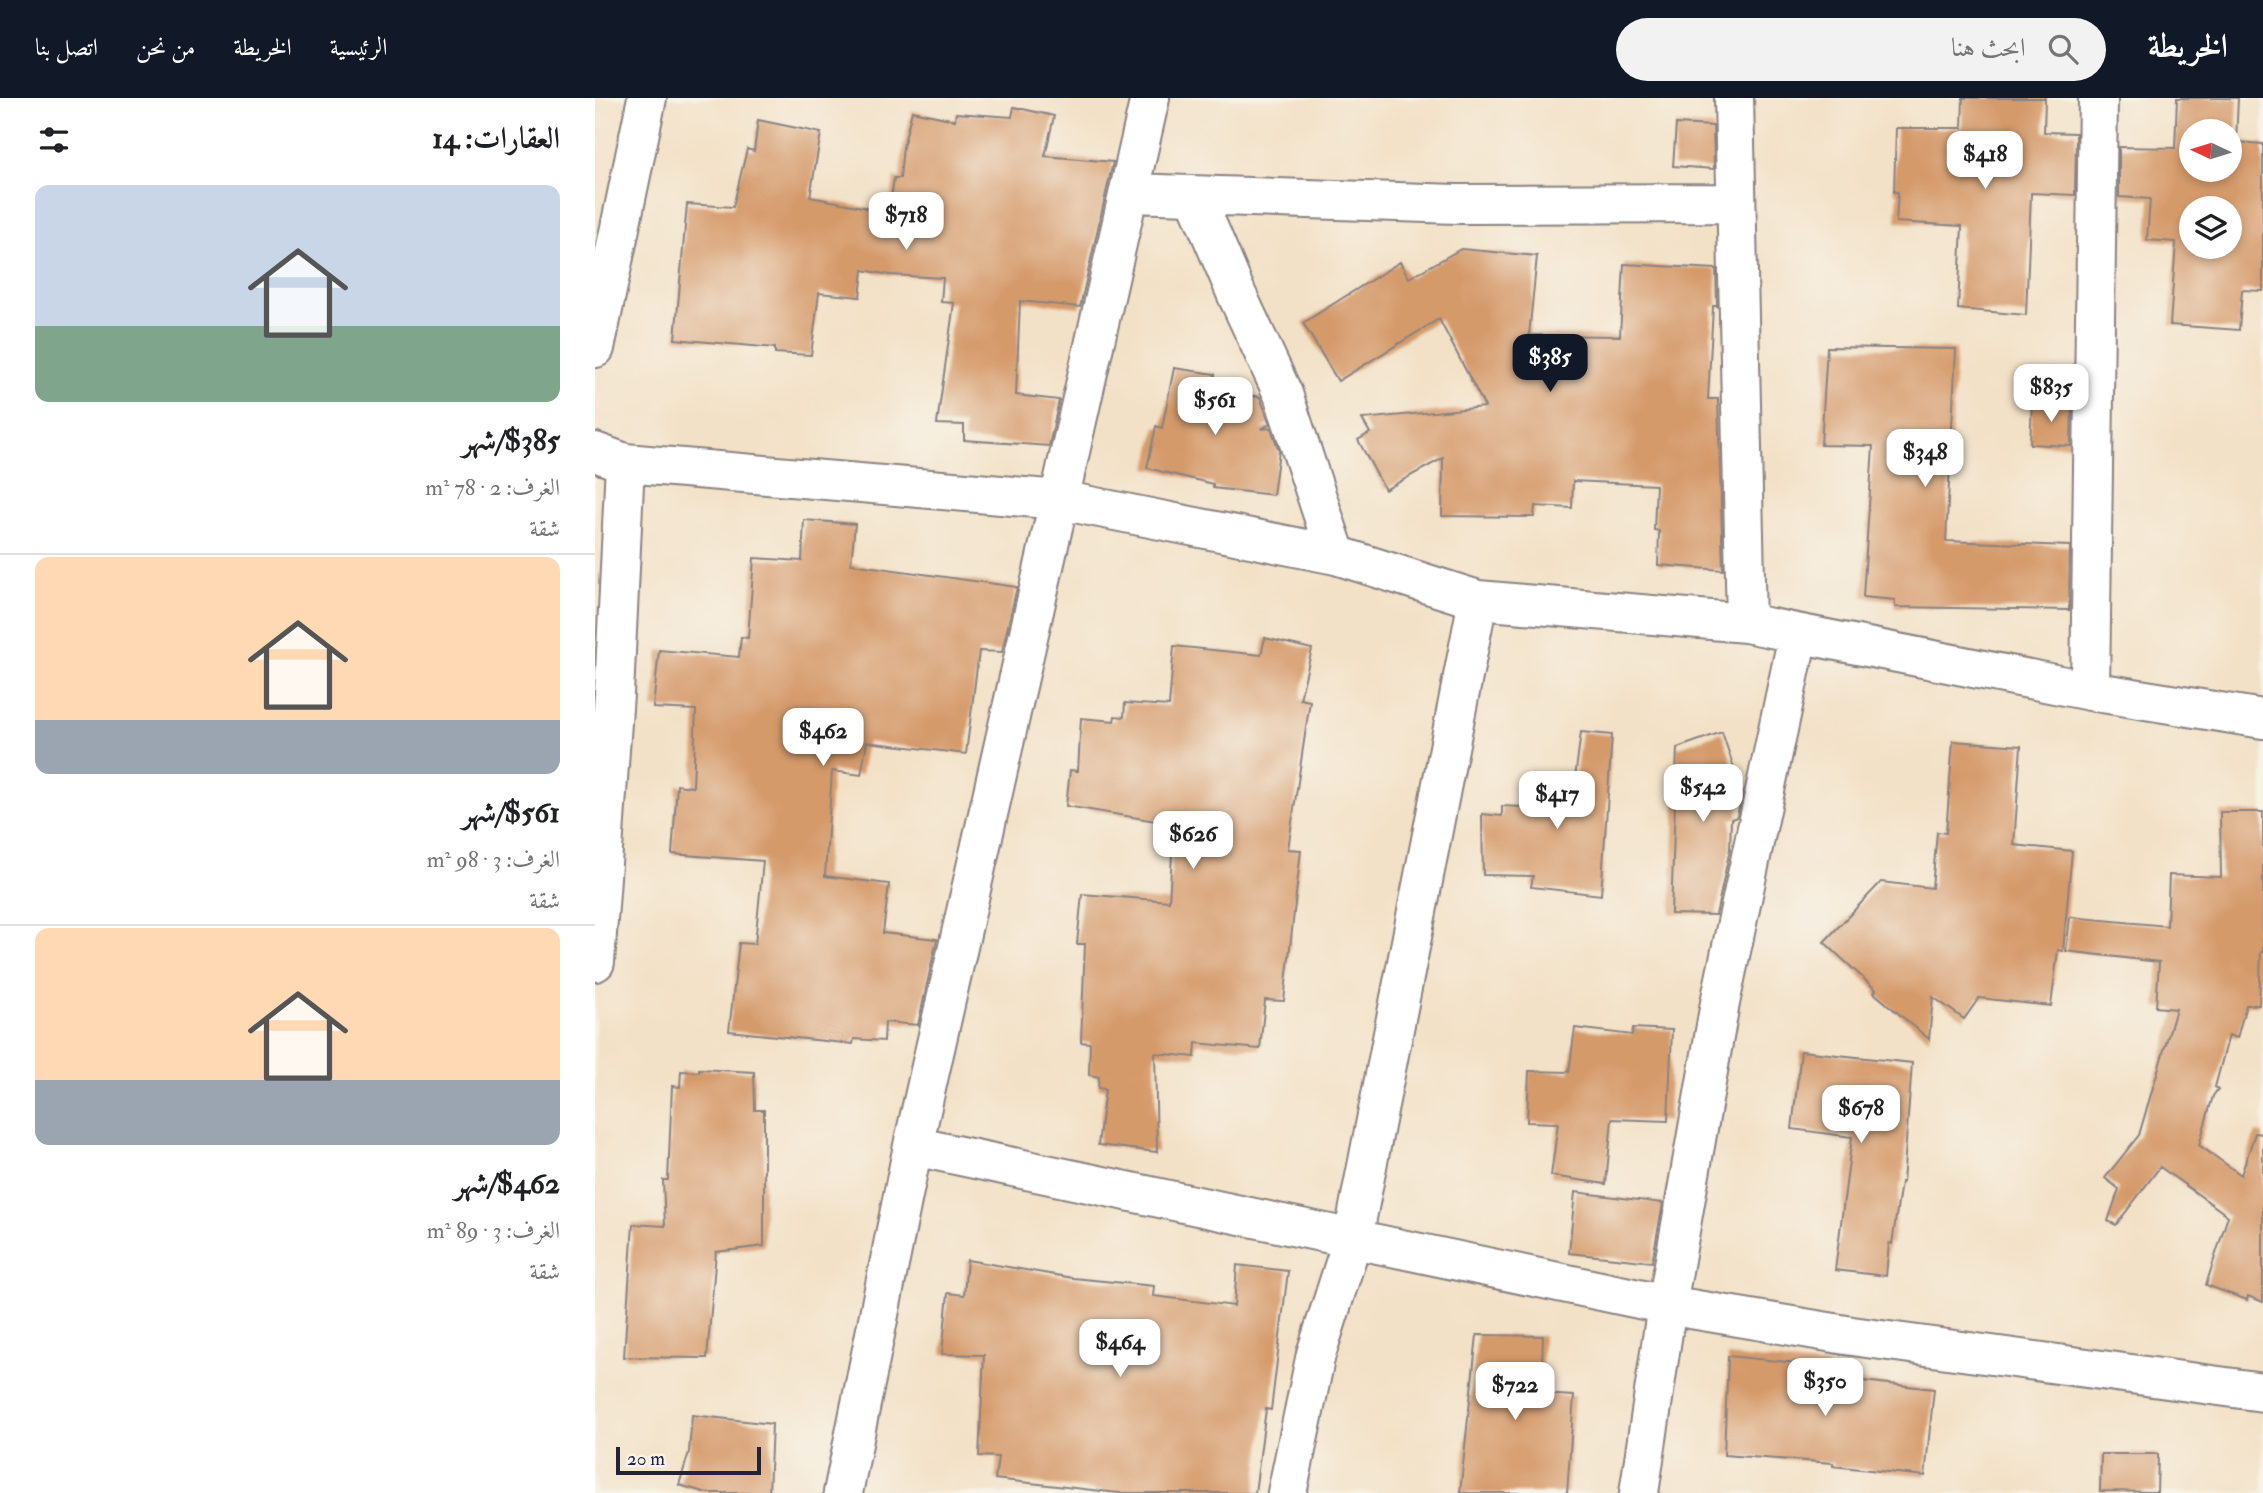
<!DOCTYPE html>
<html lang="ar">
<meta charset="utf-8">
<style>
:root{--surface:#fff;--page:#f2f2f2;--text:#202124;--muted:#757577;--line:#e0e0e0;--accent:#111827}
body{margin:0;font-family:"IM FELL Double Pica",Amiri,serif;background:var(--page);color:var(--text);direction:rtl;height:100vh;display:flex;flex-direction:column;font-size:26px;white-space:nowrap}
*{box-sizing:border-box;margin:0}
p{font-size:23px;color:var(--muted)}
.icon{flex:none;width:38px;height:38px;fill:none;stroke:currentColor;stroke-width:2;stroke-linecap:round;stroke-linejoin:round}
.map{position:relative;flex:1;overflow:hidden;direction:ltr}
.details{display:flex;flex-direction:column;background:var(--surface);width:595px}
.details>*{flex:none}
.needle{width:46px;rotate:274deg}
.buttons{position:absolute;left:1584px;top:21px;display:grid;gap:14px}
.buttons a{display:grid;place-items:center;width:63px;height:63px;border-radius:50%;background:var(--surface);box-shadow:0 4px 10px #0003;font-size:35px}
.scale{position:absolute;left:21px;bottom:18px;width:145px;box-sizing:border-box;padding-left:7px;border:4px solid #22223b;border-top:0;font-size:19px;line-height:24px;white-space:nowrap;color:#22223b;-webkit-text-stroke:5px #f7f3e8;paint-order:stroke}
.price{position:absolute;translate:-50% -60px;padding:0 16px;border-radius:14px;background:#fff;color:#222;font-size:23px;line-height:46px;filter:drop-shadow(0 2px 4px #0008)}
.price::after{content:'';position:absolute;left:50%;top:42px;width:21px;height:16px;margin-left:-10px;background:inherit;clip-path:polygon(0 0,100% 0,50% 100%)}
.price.selected{background:var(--accent);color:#fff}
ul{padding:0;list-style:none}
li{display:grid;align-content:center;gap:14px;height:371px;padding:0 35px}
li+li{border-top:2px solid var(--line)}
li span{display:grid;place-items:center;height:217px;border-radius:14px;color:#555}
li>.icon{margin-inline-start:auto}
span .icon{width:126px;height:126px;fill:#fffc;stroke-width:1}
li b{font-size:30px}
h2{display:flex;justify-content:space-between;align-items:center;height:84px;padding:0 35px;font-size:30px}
header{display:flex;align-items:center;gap:42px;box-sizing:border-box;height:98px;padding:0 35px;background:var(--accent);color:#fff}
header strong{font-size:33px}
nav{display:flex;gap:38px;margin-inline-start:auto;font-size:24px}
.search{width:490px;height:63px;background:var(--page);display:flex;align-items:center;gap:18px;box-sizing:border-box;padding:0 24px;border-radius:38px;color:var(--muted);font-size:26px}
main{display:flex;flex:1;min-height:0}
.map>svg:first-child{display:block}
</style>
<header>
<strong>الخريطة</strong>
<div class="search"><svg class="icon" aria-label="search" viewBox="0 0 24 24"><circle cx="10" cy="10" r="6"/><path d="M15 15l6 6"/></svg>ابحث هنا</div>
<nav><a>الرئيسية</a><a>الخريطة</a><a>من نحن</a><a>اتصل بنا</a></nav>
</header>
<main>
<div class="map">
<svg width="1668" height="1395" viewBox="0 0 1668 1395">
<rect width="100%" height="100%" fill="#f7f3e8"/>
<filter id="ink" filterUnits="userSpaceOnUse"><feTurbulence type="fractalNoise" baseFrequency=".0143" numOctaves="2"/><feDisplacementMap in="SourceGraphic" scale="14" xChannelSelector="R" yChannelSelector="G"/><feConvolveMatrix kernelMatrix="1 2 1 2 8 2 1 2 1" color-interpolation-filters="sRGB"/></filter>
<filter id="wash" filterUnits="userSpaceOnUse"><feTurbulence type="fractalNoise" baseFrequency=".00686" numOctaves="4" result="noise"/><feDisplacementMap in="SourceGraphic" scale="28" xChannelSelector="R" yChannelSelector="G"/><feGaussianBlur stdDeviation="1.57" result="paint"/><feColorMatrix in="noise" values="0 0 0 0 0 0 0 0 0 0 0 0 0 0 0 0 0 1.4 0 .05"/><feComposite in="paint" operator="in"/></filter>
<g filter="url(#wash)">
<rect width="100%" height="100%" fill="#f3e1c7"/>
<g id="blocks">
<path fill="#d59a6a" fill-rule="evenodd" d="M1368,0H1450L1449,34L1481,35L1480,97L1436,95L1431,217L1363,211L1367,128L1301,124L1303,94H1299L1301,30H1367Z
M1582,0H1643L1641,44L1668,46V193L1647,192L1644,232L1575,227L1581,144L1552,142L1555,101L1524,99V49L1580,50ZM1596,33H1634V72H1596ZM1596,110H1634V149H1596Z
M419,9L459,18L450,58L518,64L485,209L425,203L421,297L464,302L454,348L369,342V327L342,326L359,205L346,204L348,180L295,177L268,172L265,199L224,195L216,257L180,255V250L80,241L92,106L138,109L152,51L159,53L163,22L226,35L215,99L294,114L299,80H305L308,49L317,13L360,22L361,15L417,19Z
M1081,26L1118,28L1119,71L1078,68Z
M866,151L942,158L934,237L1025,238L1029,166L1121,171L1122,208H1118L1113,301H1123L1128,472L1063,467L1064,433L1059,432L1061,387L978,383L977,410L940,408L939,419L847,418L848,360L790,392L763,342L775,335L767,321L890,309L844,221L743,283L708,225L805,164L814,180Z
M1232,249L1361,251L1351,443L1475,448L1474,512L1300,509V502L1268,499L1278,348L1226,347Z
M579,270L620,276L618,292L665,299L675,326L666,331L676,330L684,353L678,397L618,390V386L552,370L561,328L567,330Z
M1437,305L1477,306L1476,348L1435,346Z
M209,422L260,426L256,466L422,489L407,554L384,553L371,656L272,644L266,677L237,673L230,778L294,786L288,835L342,841L323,927L290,924L289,943L259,941L258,946L134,933L144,845L160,846L168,763L77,756L82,687L98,689L101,612L58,610L64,552L144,559L146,539L153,540L159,460L207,463Z
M670,540L717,551L705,601L715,603L693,751L706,752L689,903L670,902L665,951L601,945L600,959L560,955L562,1054L503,1047L510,991L503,990L504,979L494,977L495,945L486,944L490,846H482L487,796L574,803L579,726L471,708L475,672L483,673L486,620L519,623L520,618L529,619L530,605L574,608L579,548L666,557Z
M986,634L1017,637L1006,797L936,789L938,778L888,777L887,716L907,718V708L976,711Z
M1127,634L1147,694L1142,719L1136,721L1135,751L1121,817L1076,816L1082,650Z
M1358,643L1426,648L1419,747L1477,753L1468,853L1463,852L1456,908L1384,900L1369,921L1338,899L1334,941L1279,895L1281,892L1229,844L1286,784L1337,790L1342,734L1351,735Z
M1625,714H1668V854H1666L1664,907H1651L1642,940L1634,937L1620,989L1623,991L1618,998L1604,1047L1646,1077L1660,1035L1668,1036V1204L1653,1198L1652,1202L1611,1187L1633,1118L1565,1069L1521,1127L1513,1123L1524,1091L1510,1080L1544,1037L1581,911L1561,909L1564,864L1471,853L1475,819L1572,828L1574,777L1626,779Z
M980,930L1037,937L1038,930L1077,932L1073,1023L1017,1021L1011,1086L956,1078L963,1025L932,1024L934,973L974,974Z
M1206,953L1317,965L1308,1084H1306L1297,1146L1294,1145L1291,1178L1240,1172L1257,1039L1197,1031Z
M104,971L159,974L160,1012H169V1148L121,1154L112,1260L29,1259L38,1126L70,1128L68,1082H73L77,988L85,989L86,973L104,974Z
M980,1094L1068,1105L1057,1164L974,1155Z
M372,1162L478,1180L559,1188L558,1198L639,1208L642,1167L693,1173L676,1312L671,1311L660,1395H524L400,1381L403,1359L384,1358L389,1257L347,1256L353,1195L369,1197Z
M882,1237L948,1238L946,1296L979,1298L972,1395H865Z
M1133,1258L1233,1268L1232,1279L1339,1291L1330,1378L1238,1368V1365L1129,1357Z
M97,1317L177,1326L174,1395H112L84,1387L94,1354Z
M1506,1356H1563L1562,1394L1505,1393Z"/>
</g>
</g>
<g filter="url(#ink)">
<use href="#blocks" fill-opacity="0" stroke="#8a8281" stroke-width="2"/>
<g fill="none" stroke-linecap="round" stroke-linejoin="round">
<g stroke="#8a8281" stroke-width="42">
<path id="street" d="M1139,0L1151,525
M535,95L862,106L1141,105
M600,98L642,197L688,296L741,457
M0,250L52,0
M0,354L30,365L465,402L741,457L883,502L1151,525L1495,593L1668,621
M1495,593L1503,0
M0,864L19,596L30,365
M318,1048L1072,1207L1257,1238L1668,1294
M248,1395L318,1048L555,0
M692,1395L721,1256L758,1140L883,502
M1044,1395L1072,1207L1125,905L1203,537"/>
</g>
<use href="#street" stroke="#fff" stroke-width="38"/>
</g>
</g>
</svg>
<div class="buttons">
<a><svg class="needle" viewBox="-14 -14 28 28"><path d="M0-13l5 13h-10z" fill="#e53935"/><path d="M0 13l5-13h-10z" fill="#757577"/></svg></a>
<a><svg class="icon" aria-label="layers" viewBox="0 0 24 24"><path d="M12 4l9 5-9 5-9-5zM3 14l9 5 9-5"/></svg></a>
</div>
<div class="scale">20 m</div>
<b class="price" style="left:1390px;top:93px">$418</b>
<b class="price" style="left:311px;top:154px">$718</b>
<b class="price selected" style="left:955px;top:296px">$385</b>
<b class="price" style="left:1456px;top:326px">$835</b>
<b class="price" style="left:620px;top:339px">$561</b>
<b class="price" style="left:1330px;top:391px">$348</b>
<b class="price" style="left:228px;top:670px">$462</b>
<b class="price" style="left:1108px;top:726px">$542</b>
<b class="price" style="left:962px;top:733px">$417</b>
<b class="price" style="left:598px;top:773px">$626</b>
<b class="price" style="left:1266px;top:1047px">$678</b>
<b class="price" style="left:525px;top:1281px">$464</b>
<b class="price" style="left:1230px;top:1320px">$350</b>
<b class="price" style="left:920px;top:1324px">$722</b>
</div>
<section class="details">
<h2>العقارات: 14<svg class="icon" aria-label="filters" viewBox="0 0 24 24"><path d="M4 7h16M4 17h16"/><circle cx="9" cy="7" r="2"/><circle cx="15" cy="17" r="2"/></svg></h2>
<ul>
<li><span style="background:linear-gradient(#c9d6e8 65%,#7fa58c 0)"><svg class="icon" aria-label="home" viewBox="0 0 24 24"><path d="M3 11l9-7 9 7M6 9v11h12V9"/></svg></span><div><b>$385/شهر</b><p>الغرف: 2 · 78 m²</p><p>شقة</p></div></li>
<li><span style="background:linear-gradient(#ffd9b3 75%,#9aa5b1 0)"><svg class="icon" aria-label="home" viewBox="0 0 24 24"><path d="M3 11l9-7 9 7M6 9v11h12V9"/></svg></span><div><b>$561/شهر</b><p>الغرف: 3 · 98 m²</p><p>شقة</p></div></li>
<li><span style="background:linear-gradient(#ffd9b3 70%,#9aa5b1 0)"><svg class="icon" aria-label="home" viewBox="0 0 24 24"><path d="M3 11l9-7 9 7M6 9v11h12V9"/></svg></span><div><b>$462/شهر</b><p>الغرف: 3 · 89 m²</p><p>شقة</p></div></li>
</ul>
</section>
</main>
